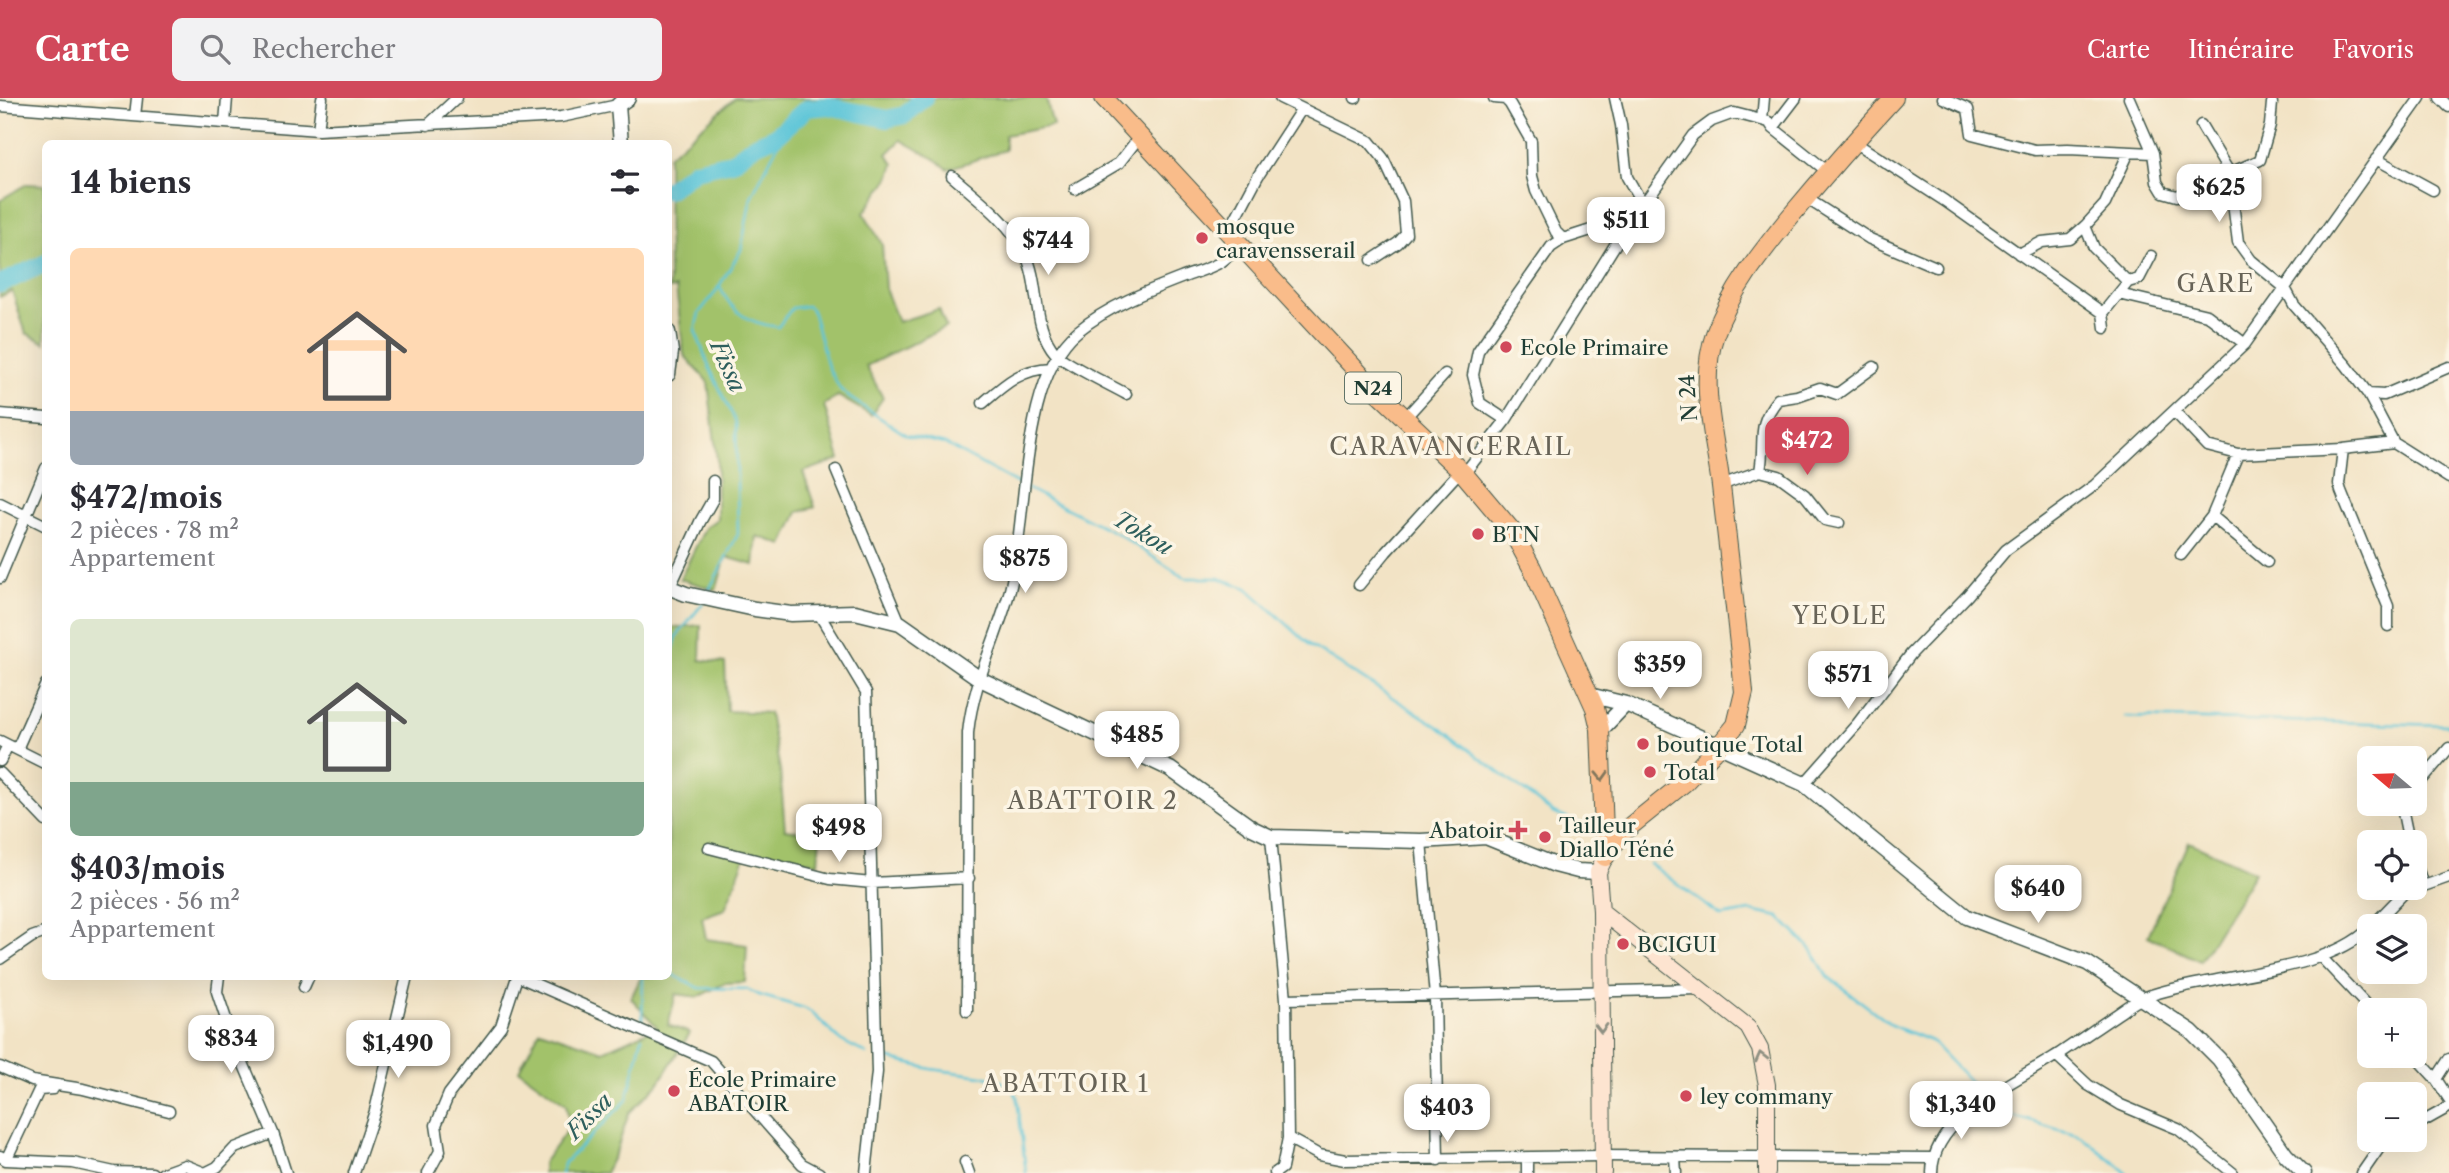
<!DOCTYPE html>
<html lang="fr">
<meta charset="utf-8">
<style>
:root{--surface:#fff;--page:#f2f2f3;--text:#2b2b33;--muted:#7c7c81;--accent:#d1495b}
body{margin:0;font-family:"Libre Caslon Text",serif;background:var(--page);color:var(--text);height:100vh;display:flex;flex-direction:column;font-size:26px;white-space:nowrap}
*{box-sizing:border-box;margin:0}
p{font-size:23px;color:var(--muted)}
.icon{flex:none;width:38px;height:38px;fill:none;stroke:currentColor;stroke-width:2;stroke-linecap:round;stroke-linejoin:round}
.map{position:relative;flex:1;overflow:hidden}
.details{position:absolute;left:42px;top:42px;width:630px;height:840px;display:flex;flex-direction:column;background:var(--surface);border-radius:10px;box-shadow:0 7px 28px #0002}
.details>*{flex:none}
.needle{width:46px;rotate:289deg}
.controls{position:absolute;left:2357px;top:648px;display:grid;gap:14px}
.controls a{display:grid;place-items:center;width:70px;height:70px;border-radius:10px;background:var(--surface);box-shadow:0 7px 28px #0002;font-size:35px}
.price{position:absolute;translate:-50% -60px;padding:0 16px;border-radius:14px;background:#fff;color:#222;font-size:23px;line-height:46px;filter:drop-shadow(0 2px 4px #0008)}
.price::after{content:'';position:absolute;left:50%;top:42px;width:21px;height:16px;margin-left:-10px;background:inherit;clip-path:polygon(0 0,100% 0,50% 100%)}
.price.selected{background:var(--accent);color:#fff}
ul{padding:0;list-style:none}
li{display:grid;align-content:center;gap:14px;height:371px;padding:0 28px}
li span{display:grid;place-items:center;height:217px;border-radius:10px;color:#555}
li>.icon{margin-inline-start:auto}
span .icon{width:126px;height:126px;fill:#fffc;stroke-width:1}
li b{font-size:30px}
h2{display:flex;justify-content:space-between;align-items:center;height:84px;padding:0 28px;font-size:30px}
header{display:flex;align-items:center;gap:42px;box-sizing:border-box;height:98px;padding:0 35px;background:var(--accent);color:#fff}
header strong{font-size:33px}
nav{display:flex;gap:38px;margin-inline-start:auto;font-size:24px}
.search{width:490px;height:63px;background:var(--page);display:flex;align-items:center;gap:18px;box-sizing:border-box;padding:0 24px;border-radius:10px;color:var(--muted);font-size:26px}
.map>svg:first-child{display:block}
</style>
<header>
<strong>Carte</strong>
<div class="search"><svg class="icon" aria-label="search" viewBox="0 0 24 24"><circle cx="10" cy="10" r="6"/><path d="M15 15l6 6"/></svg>Rechercher</div>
<nav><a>Carte</a><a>Itinéraire</a><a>Favoris</a></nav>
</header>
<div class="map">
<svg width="2449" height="1075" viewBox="0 0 2449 1075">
<rect width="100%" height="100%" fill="#fcf5e5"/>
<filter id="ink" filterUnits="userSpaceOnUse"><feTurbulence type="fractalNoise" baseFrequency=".0143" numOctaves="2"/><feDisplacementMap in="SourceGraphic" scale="14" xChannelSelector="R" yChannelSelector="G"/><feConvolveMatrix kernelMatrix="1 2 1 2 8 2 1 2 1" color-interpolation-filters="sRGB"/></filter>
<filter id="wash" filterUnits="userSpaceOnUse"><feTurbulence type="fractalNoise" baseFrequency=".00686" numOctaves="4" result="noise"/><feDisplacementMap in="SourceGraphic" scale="28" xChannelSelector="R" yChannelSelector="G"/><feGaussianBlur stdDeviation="1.57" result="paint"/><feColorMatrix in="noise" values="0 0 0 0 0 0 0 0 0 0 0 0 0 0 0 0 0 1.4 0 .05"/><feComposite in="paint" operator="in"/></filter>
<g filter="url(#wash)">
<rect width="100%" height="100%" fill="#f2e3c5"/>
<path fill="#a2c26a" stroke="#60804f" stroke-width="2" d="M735,0H1046L1053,28L1005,37V52L948,71L935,61L901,42L887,56L894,66L889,80L864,115L882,146L885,190L898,224L939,211L946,229L866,268L883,300L871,317L838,298L824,307L840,361L803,374L815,409L798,414L783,447L757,438L754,467L726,459L716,492L680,481L705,430L717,421V362L708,284L684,257L676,190L669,191L668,58Z
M27,86L45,87V245L26,235L12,193L0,199V102Z
M701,527L700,562L725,565L727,613L769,615L780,672L785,731L820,736L818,765L747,754L725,811L702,819L706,841L747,847L745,884L725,885L698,899L676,896L668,927L690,935L658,986L629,1015L617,1051L605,1075H543V1065L570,1028L566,1006L519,972L540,932L603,953L657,929L631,900L641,879L668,878L669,530Z
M2189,744L2255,774L2200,863L2148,838Z"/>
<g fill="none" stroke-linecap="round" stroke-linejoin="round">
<path stroke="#5cc5d8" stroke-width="2.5" d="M719,188C733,216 748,225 778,229L792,210L807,208L812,212L828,269L840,291L850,300L906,337L945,346L1022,388
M1028,391L1118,436L1185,480H1219L1247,490L1311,548L1439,629L1553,715L1587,728
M708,494L738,436L736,324L710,271L695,232L699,215L715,195L741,152L751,99L788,27
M668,570L677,538L703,505
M2125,619L2449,627
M1650,766L1721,818L1751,813L1779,819L1812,852L1827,878L1893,928L1931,943L1983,997
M668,874L699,890L747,891L759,897L804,910L811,914L840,942L867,956
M642,928L643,878
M882,959L931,971L982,978L1001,983L1012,990L1017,999L1026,1075
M1988,1002L1999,1014L2081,1038L2127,1075
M561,1075L565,1064L627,1002L642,939"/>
<path stroke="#5cc5d8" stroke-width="18" d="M668,92L695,72L732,64L753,48L776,38L807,10L829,8L887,21L905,17L924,0
M0,186L46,165"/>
</g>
</g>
<g filter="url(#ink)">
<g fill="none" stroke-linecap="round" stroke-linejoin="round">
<g stroke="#3f564a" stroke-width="13">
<path id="minor" d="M1280,0L1369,43L1383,60L1403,103L1406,136L1398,145L1372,162
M1355,0H1356
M1494,0L1505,1L1510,6L1531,43L1532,78L1536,93L1556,134L1563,141
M1615,0L1621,27L1627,79L1643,107
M1943,0L1968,11L1972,36L2035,52L2068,51L2153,55L2157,84L2163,94L2177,98L2260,62L2270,27L2272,5
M2129,0L2153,55
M2440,0L2449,9
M0,8L318,32L561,19L618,7
M135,18L137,0
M1762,22L1764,0
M225,25L227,0
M428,27L457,0
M2201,27L2229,74L2238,144L2251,162L2285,190L2294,207L2347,268L2368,296L2394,345
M1773,30L1796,0
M318,32L322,0
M1854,44L1945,103L2103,215
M2376,61L2433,92
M952,78C978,101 1009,123 1025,155C1041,187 1031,228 1056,256C1066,266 1110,287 1126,296
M1075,91L1119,65L1140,38
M1806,100L1870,141L1936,169
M2085,128L2094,150L2128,184
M1229,133L1258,78L1301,12
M2019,156L2042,144L2070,141L2085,128L2105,106L2129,54
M2119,196L2207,217L2245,246
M2105,230L2103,215L2128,184L2139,181L2151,158
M2368,296L2384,297L2449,269
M983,305C1005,286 1021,271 1051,270
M2174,313L2207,348L2238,356L2343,351L2394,345L2449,380
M0,316L46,320
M1406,319L1445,276
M1506,322L1480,305L1473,277L1478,253L1551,149L1563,141L1591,132L1620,139
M2343,351L2339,386L2341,393L2388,508V528
M836,372L900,525
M1760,373L1779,378L1805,397L1825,422L1839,425
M1464,376L1506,322L1620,139L1693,37L1712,23L1734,15L1769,24L1773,30L1828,74
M1721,387L1760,373C1766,341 1755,329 1778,301L1797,298L1820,290L1837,296L1874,269
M0,405L46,428
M2212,418L2267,464
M2181,457L2212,418L2238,356
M0,480L46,370
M1359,487L1386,454L1460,373
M670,489L700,424L713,401V383
M819,516L866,594L877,974L866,1075
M0,643L46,666
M17,651L46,586
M0,663L8,647
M0,675L46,723
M1804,686L1858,625L1911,556L1967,498L2006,452L2095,387L2245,246L2420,0
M2415,690L2449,650
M2401,705L2409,744
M1271,739L1286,901L1288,1040L1282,1070L1275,1075
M1421,743L1435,898L1438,1062
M709,750L830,781L872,785L969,780
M2415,762L2423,788
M2372,828L2404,795L2449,779
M2321,859L2371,912
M0,861L32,839L46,834
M219,878L217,894L232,939L273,1035L286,1075
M517,878L711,963L802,1066L819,1075
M304,889L309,878
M1286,901L1699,891
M967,913L968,635C973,584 997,540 1010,492C1028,422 1019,281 1078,233C1109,208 1145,194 1181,180C1194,175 1209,171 1221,164C1228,159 1235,152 1241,147
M2414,957L2436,981L2449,1001
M2057,958L2088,987L2121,1007L2178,1031L2233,1075
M0,969L32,983L83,991L169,1013
M2436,981L2449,961
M2415,1028L2449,1009
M1288,1040L1319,1057L1345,1062L1599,1058L1932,1060
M0,1058L6,1062L73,1065L114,1074L152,1075
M1675,1059L1676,1075
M6,1062L39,992L53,991
M965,1064L969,1075
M163,1075L185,1067L205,1075L217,1069L235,1050L273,1035
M354,1075L375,1013L407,878
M428,1075L440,1053L436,1027L449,996L501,928L517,879
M1527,1075V1060
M1932,1075C1932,1017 2021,982 2063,953C2081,941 2098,929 2116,917C2124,912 2133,904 2143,900C2206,876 2323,877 2370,830
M2362,1075L2382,1046L2390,1041"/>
</g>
<g stroke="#3f564a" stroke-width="17">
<path id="tertiary" d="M621,46L618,7L628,0
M668,234L671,254L668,276
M668,489L686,496L755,511L791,516L855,514L900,525L980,581L1170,671L1252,730L1271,739L1421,743L1486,739L1555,767L1578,773L1598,774
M1589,597L1626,606L1804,686L1967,819L2087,865L2191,933L2219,961L2286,1057L2304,1075
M1600,633L1626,606"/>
</g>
<g stroke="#3f564a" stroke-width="18">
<path id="secondary" d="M1601,813L1748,929L1760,951L1767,987V1075
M1603,1075L1601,813L1598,774L1605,759"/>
</g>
<g stroke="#3f564a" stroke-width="20">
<path id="primary" d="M1104,0L1370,287L1464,376L1512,433L1532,470L1595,610L1600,631L1605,759
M1605,759L1623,734L1684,685L1718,649L1736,627L1744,594C1737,525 1729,457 1721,388C1715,338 1698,285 1715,236C1731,192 1760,156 1789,120C1823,79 1858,39 1894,0"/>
</g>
<use href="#minor" stroke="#fff" stroke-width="10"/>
<use href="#tertiary" stroke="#fff" stroke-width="14"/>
<use href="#secondary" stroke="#fde4d0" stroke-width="16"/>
<use href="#primary" stroke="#f9bc8a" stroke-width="18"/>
</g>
<defs><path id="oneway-chevron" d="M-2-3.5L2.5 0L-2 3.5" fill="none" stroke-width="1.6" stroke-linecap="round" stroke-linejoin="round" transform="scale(1.75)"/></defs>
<use stroke="#81765b" href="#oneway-chevron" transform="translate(1602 678) rotate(88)"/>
<g stroke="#8e9082">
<use href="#oneway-chevron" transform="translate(1601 930) rotate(89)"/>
<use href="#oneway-chevron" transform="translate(1761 959) rotate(-104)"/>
</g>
</g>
<g fill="#d1495b" stroke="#fcf5e5" stroke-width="2.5">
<circle cx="1202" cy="140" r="7"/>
<circle cx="1506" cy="249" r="7"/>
<circle cx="1478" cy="436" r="7"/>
<circle cx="1643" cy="646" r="7"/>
<circle cx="1650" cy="674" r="7"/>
<path d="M1514.5 721.5h7v7h7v7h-7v7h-7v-7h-7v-7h7z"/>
<circle cx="1545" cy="739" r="7"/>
<circle cx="1623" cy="846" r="7"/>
<circle cx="674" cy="993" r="7"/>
<circle cx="1686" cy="998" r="7"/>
</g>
<g text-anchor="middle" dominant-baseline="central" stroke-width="7" stroke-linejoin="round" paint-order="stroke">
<rect fill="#fcf5e5" stroke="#617469" stroke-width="2" x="1345" y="274.5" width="56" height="31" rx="5"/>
<g font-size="19" font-weight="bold" fill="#1f3d34">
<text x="1373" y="290">N24</text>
</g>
<g font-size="21" fill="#1f3d34" stroke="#fcf5e5" text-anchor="start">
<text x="1216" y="128">mosque<tspan x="1216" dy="24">caravensserail</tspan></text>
<text x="1520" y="249">Ecole Primaire</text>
<text x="1492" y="436">BTN</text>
<text x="1657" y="646">boutique Total</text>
<text x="1664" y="674">Total</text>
<text x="1559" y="727">Tailleur<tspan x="1559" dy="24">Diallo Téné</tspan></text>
<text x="1504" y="732" text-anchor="end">Abatoir</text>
<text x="1637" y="846">BCIGUI</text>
<text x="688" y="981">École Primaire<tspan x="688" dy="24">ABATOIR</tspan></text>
<text x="1700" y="998">ley commany</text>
</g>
<g font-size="21" fill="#1f3d34" stroke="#fcf5e5">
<text transform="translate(1688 300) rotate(-94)">N 24</text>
</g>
<g font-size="23" font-style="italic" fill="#2e5f5d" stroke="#fcf5e5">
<text transform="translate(728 268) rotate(66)">Fissa</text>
<text transform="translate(1143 435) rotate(31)">Tokou</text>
<text transform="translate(589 1018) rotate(-45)">Fissa</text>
</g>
<g font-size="24" letter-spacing="2" fill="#676357" stroke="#fcf5e5">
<text x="2216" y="185">GARE</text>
<text x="1451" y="348">CARAVANCERAIL</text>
<text x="1840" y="517">YEOLE</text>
<text x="1093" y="702">ABATTOIR 2</text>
<text x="1066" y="985">ABATTOIR 1</text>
</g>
</g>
</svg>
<div class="controls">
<a><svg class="needle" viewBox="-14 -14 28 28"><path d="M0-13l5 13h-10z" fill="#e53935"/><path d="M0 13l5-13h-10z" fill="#7c7c81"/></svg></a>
<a><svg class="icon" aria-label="locate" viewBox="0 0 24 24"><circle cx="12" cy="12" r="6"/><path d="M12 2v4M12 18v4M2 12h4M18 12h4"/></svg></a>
<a><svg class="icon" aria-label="layers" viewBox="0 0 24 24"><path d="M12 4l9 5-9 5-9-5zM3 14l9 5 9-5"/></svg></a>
<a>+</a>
<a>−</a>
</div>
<b class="price" style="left:2219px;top:126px">$625</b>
<b class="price" style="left:1626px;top:159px">$511</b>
<b class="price" style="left:1048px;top:179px">$744</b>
<b class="price selected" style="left:1807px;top:379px">$472</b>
<b class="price" style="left:1025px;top:497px">$875</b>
<b class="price" style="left:1660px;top:603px">$359</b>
<b class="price" style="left:1848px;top:613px">$571</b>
<b class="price" style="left:1137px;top:673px">$485</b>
<b class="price" style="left:839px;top:766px">$498</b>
<b class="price" style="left:2038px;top:827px">$640</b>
<b class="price" style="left:231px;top:977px">$834</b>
<b class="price" style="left:398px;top:982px">$1,490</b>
<b class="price" style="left:1961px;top:1043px">$1,340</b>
<b class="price" style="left:1447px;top:1046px">$403</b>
<section class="details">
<h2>14 biens<svg class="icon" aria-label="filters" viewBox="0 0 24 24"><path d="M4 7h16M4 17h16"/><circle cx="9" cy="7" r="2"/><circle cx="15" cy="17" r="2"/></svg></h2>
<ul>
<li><span style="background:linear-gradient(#ffd9b3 75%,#9aa5b1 0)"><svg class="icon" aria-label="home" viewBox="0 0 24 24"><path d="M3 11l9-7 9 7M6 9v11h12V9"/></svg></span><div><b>$472/mois</b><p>2 pièces · 78 m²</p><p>Appartement</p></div></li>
<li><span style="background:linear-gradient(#dfe7d0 75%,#7fa58c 0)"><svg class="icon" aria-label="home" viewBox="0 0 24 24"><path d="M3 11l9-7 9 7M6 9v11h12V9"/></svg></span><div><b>$403/mois</b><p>2 pièces · 56 m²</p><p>Appartement</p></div></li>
</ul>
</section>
</div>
